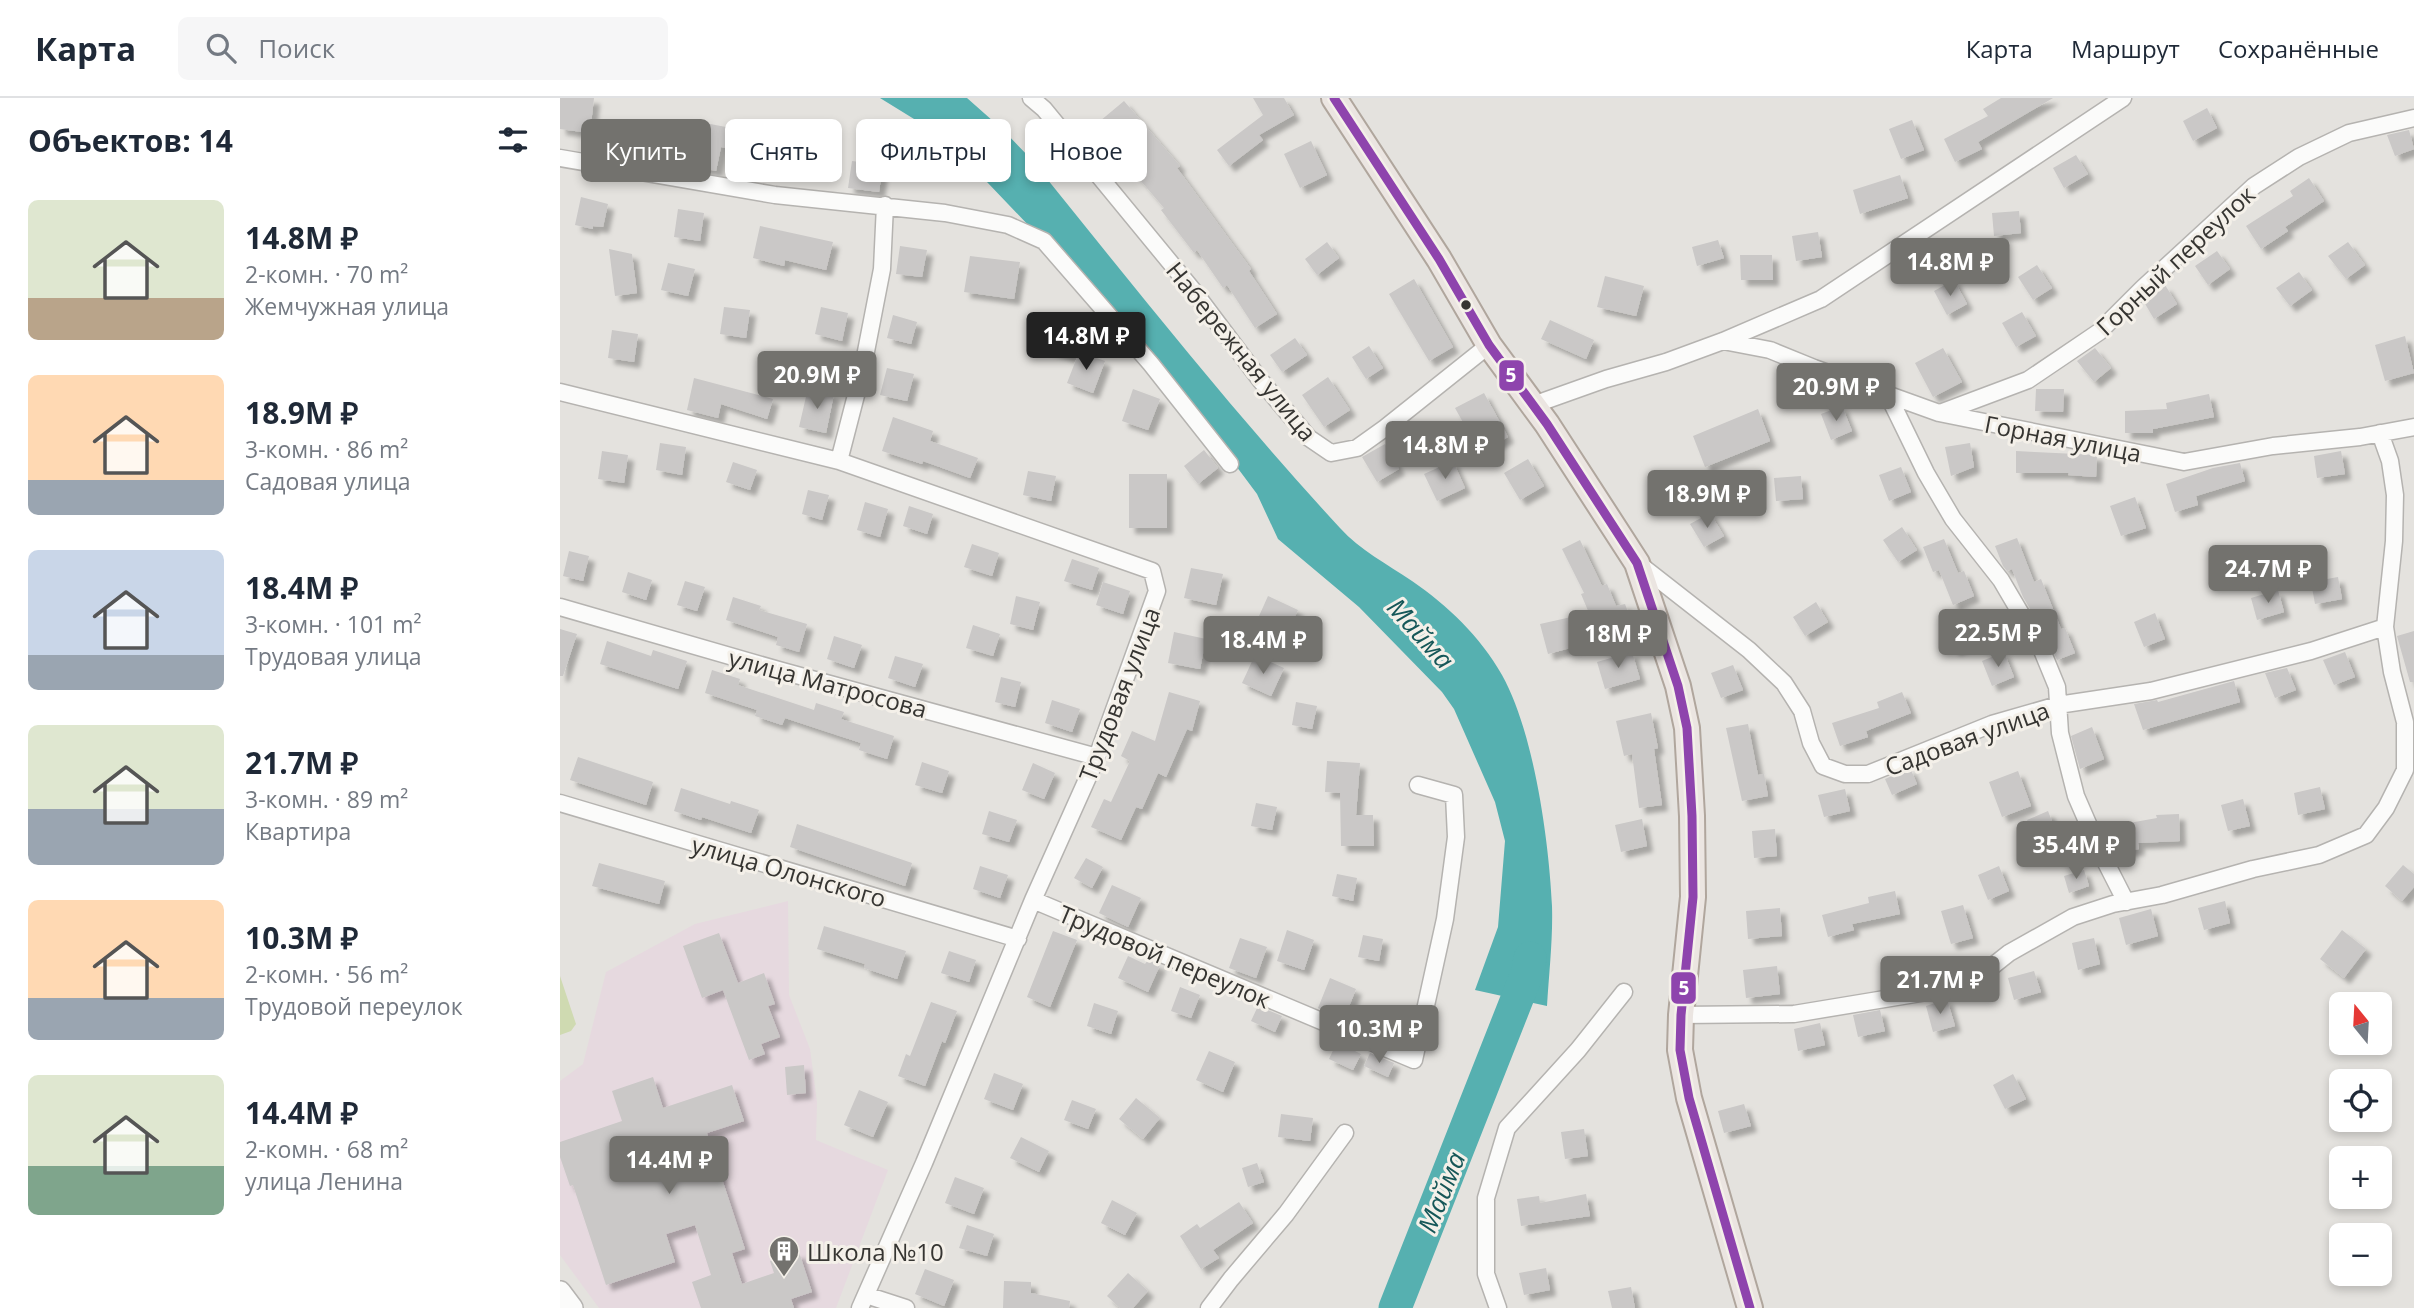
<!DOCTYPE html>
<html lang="ru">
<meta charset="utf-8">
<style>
:root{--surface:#fff;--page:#f6f6f7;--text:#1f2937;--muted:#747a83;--line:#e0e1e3;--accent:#73726e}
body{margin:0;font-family:"Open Sans",sans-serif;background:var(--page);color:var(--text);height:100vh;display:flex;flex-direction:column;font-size:26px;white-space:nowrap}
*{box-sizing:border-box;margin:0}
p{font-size:23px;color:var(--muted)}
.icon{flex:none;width:38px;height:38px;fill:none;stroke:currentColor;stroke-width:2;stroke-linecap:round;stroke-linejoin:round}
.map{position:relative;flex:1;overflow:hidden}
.details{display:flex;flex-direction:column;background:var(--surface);width:560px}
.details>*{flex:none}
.hud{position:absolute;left:21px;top:21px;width:665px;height:63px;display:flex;gap:14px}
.needle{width:46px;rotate:342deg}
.fabs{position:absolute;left:1769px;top:894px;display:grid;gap:14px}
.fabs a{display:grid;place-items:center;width:63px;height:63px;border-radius:10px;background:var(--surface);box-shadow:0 4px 10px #0003;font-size:35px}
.price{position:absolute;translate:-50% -60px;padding:0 16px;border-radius:7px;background:var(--accent);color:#fff;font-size:23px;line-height:46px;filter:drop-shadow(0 2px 4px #0008)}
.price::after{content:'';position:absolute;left:50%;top:42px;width:21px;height:16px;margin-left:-10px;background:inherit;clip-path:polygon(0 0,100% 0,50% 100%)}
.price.on{background:#222;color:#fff}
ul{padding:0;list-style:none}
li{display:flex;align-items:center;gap:21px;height:175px;padding:0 28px}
li span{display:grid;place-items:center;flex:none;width:196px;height:140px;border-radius:10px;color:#555}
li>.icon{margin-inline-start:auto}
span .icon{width:84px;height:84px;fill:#fffc;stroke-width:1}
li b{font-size:30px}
h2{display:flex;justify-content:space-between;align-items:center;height:84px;padding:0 28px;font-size:30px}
.chip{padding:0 24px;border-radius:10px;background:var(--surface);box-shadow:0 4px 10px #0003;font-size:24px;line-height:63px}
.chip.on{background:var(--accent);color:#fff}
header{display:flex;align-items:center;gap:42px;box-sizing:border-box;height:98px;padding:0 35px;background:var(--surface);border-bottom:2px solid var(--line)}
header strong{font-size:33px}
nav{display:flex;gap:38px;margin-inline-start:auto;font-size:24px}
.search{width:490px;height:63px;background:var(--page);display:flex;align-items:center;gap:18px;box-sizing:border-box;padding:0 24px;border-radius:10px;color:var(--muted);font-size:26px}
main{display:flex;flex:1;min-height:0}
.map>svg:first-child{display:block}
</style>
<header>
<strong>Карта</strong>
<div class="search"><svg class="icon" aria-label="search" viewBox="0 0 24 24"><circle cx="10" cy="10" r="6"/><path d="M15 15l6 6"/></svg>Поиск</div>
<nav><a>Карта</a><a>Маршрут</a><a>Сохранённые</a></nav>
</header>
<main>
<section class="details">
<h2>Объектов: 14<svg class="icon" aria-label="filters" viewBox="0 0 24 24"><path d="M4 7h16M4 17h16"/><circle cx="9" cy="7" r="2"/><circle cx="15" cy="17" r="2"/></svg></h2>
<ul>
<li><span style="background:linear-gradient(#dfe7d0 70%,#b9a48a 0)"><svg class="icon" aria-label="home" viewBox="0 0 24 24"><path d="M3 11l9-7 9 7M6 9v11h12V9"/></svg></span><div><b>14.8M ₽</b><p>2-комн. · 70 m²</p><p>Жемчужная улица</p></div></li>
<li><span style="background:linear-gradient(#ffd9b3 75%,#9aa5b1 0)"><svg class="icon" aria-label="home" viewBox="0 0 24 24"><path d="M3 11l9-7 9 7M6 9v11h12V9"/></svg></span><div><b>18.9M ₽</b><p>3-комн. · 86 m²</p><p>Садовая улица</p></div></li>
<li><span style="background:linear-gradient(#c9d6e8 75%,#9aa5b1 0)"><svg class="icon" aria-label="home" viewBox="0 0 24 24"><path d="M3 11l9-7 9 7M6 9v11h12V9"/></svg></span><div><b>18.4M ₽</b><p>3-комн. · 101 m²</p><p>Трудовая улица</p></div></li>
<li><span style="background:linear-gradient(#dfe7d0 60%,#9aa5b1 0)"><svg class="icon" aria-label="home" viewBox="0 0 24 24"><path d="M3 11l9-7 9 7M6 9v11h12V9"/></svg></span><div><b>21.7M ₽</b><p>3-комн. · 89 m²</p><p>Квартира</p></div></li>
<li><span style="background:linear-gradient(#ffd9b3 70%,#9aa5b1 0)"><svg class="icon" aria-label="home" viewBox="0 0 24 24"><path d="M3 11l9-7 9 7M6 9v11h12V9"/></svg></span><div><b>10.3M ₽</b><p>2-комн. · 56 m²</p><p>Трудовой переулок</p></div></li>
<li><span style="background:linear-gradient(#dfe7d0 65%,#7fa58c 0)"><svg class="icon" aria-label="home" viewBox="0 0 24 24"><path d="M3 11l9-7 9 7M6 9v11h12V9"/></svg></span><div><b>14.4M ₽</b><p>2-комн. · 68 m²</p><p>улица Ленина</p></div></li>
</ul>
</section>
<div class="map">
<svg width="1854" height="1210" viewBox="0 0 1854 1210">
<defs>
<filter id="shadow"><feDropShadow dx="6" dy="6" stdDeviation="2" flood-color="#0004"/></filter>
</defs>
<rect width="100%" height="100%" fill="#e4e2de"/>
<path fill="#e6d9df" d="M228,803L229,897L250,951L257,1004L256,1042L328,1072L276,1210H39L0,1157V983L23,966L46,874L135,826Z"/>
<path fill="#cfdab1" d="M0,878L16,926L11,933L0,937Z"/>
<path fill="#56b0b0" d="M320,0H407L442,31L471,61C572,186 671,312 780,430C800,452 827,466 852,483C888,508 920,538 942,577C974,634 989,743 992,808C993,841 989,875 987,908L915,892L938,829L945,743L935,704L894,611L882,594L799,509L718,441L697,396L597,262L427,84L367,29Z"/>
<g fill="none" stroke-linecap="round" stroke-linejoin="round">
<path stroke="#56b0b0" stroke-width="33" d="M835,1210L968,873L970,860"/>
</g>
<path fill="#cac8c7" filter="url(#shadow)" d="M0,0H34L30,35L0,31Z
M693,0H724L734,17L699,37L703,42L669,68L657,52L703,17Z
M1441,0H1493L1418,44L1422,51L1395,64L1384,41L1428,18L1423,11Z
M564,3L620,68L617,70L691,171L689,173L717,216L695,230L667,187L663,190L637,152L634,155L601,112L604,110L534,28Z
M1647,10L1657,30L1633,43L1623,23Z
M1352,22L1364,52L1341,61L1329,31Z
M145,25L187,33L184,53L161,49L156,73L137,69Z
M1849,32L1854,51L1835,58L1827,37Z
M751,43L767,77L740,90L724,56Z
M1516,57L1528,76L1504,90L1493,70Z
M292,63L323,67L319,94L288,90Z
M1340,77L1348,100L1300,116L1293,92Z
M1749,80L1764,103L1725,129L1728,133L1701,151L1686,128L1733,98L1730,93Z
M21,99L48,106L43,129L33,128V131L15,127Z
M118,111L144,115L140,143L114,139Z
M1459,113L1461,135L1434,138L1432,115Z
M200,128L273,144L266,172L225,162L224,168L193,160Z
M1258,134L1262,159L1236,163L1232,138Z
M1158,142L1164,160L1137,168L1132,149Z
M767,144L779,160L757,177L745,161Z
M1788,144L1805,167L1786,181L1768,158Z
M340,148L367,152L362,179L336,176Z
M49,151L72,156L77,195L55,198Z
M1657,153L1670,171L1648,187L1635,168Z
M1180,157H1212L1213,182H1181Z
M410,158L460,164L454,201L404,194Z
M108,165L135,171L128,198L101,192Z
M1477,167L1492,190L1473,202L1458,179Z
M1739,174L1752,192L1730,208L1716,190Z
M1045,178L1084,188L1076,218L1037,209Z
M854,181L893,249L869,263L829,196Z
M1394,182L1407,206L1387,217L1374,193Z
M1605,187L1617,206L1594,221L1584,204Z
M164,209L190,212L186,240L160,236Z
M261,209L288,215L282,243L255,236Z
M1462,214L1476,238L1456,249L1442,225Z
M333,217L357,224L351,246L327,240Z
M496,218L521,227L510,259L484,250Z
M990,222L1034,242L1026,261L981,241Z
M52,232L78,236L74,264L48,260Z
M1845,238L1854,275L1825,283L1815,247Z
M735,240L747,257L722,274L710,257Z
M809,248L823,270L806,281L792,259Z
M1383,250L1402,284L1373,299L1355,265Z
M1535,250L1551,270L1534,284L1517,263Z
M519,254L545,263L533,295L507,285Z
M327,270L354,276L347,303L320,297Z
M768,279L790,312L764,329L742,297Z
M134,280L213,301L207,321L161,306L158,320L127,312Z
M248,290L274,296L266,335L239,329Z
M573,291L600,301L588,332L562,323Z
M1476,291H1504L1503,314L1475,313Z
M924,295L948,339L920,355L895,310Z
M1649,296L1654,319L1593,331V335H1565V313L1607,311L1606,305Z
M1282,308L1292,333L1271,342L1261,316Z
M1198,311L1210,343L1145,369L1133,338Z
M333,319L373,333L370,343L418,360L410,380L363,363L362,366L322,353Z
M100,345L126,349L122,377L96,372Z
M1410,345L1414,369L1391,378L1385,349Z
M825,346L839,371L817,384L802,359Z
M644,352L658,370L638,386L624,368Z
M42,353L68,357L64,385L38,381Z
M1456,353L1537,357L1536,379L1508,377L1509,375H1456Z
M1781,353L1785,376L1757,380L1754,358Z
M968,361L984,388L960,402L944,375Z
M893,363L905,390L877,403L864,376Z
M173,364L197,372L190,392L166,384Z
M1680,365L1685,383L1636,398L1638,407L1615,414L1606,386L1653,370Z
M1341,369L1351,394L1329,403L1319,377Z
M468,373L496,378L491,403L463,397Z
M569,376H607V430H569Z
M1241,378L1243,401L1216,403L1214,380Z
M248,392L269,397L262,422L242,416Z
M1575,399L1586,430L1561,438L1550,408Z
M305,404L328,411L320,439L297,432Z
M349,408L373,416L367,436L343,428Z
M1150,415L1164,438L1144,449L1130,426Z
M1342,429L1357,452L1338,464L1323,442Z
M1457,440L1474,484L1481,481L1501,531L1505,530L1515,555L1497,562L1474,513L1472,514L1463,499L1452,471L1447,473L1443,468L1435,448Z
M1384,441L1398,475L1404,473L1414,498L1393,507L1379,472L1373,474L1363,449Z
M1020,442L1042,488L1047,486L1056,508L1065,506L1068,514L1021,533L1025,546L988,556L980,526L1029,515L1021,496L1024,495L1002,451Z
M412,446L439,455L432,478L404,469Z
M9,453L29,458L23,483L3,478Z
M512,461L539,470L532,492L504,483Z
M631,470L663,476L656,507L624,500Z
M68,474L92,482L86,502L62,494Z
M1778,479L1782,501L1755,506L1751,484Z
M125,483L145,489L137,513L117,507Z
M543,484L570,493L563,516L536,507Z
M1718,492L1724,514L1697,522L1691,500Z
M456,498L480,504L473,532L450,526Z
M708,498L738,512L725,540L695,527Z
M173,499L201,508L199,512L247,526L239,554L216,547L218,539L166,522Z
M1256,504L1268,524L1245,538L1233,519Z
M1595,515L1605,541L1584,549L1574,524Z
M1403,525L1411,545L1394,552L1386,532Z
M413,527L440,536L433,558L406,550Z
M0,531L17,536L3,578H0Z
M1854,533V584H1850L1837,538Z
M614,534L646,541L640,571L608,565Z
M274,538L302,547L294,570L267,561Z
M47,543L91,558L93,552L127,563L118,591L40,566Z
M1072,554L1080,581L1045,591L1037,564Z
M1444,554L1454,579L1432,588L1422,563Z
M1785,554L1795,579L1774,587L1763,562Z
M695,557L724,570L711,598L682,585Z
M335,558L363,566L355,589L328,580Z
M1173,567L1183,592L1161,600L1151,575Z
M1727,570L1736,592L1715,600L1705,575Z
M152,572L180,581L178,587L254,612L256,605L284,614L281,621L334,638L327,661L299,652L301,645L225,620L222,627L195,618L197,612L145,595Z
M441,579L461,584L455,609L435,604Z
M1674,583L1680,604L1583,632L1574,606L1597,602L1598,604Z
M609,594L640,603L632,633L627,631L606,679L598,675L582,711L576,709L561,742L531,729L544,701L551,704L570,663L561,658L572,633L595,643Z
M1342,594L1351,615L1306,633L1308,639L1280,648L1272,625L1319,610L1317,604Z
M492,602L520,611L512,634L485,625Z
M736,604L757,608L752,631L732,627Z
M1091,615L1098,650L1094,651L1102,707L1079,710L1072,656L1064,658L1056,623Z
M1188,626L1198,677L1204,676L1208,698L1182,703L1166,630Z
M1532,629L1544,661L1520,671L1511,638Z
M18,659L93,684L86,707L10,682Z
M767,663L800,665L796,717H813L814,748H781L780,695L765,694Z
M362,664L389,673L382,695L355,687Z
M473,665L495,675L484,701L462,692Z
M1350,670L1357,686L1332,697L1325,681Z
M1458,673L1471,708L1442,719L1429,684Z
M1760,689L1765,711L1738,717L1734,695Z
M121,690L170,706L171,703L199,712L191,735L142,719L141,722L114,713Z
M1285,691L1290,713L1264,719L1258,697Z
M1683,701L1690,728L1668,733L1661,707Z
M696,705L717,709L712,732L691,728Z
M429,713L457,722L449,744L422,736Z
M1488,713L1498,739L1477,747L1467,722Z
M1619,716L1620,743L1578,745L1579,751L1557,755L1552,728L1597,720L1596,717Z
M1082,721L1087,748L1061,754L1055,727Z
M237,726L352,765L345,788L230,749Z
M1215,731L1217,758L1194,760L1192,733Z
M526,760L543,769L532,790L514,780Z
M39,765L105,783L99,806L32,788Z
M1843,767L1854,776V789L1842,803L1825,788Z
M420,768L448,777L440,800L413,791Z
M1439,768L1449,793L1428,802L1418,777Z
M1524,772L1529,788L1509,795L1504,778Z
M777,776L797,780L793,803L772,798Z
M552,787L581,800L568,829L539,815Z
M1335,793L1340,816L1292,826L1294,832L1268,839L1262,817L1309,805L1308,799Z
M1665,803L1670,825L1644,832L1638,810Z
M1403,807L1413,840L1391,846L1381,813Z
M1220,810L1222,838L1188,841L1186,813Z
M1591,811L1598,838L1566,847L1559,820Z
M264,828L346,853L337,881L304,870L305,866L257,851Z
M727,832L754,842L744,872L717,863Z
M1782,832L1806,851L1784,880L1760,861Z
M493,833L517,842L490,909L467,899Z
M159,835L178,885L204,875L215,906L208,908L220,939L201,946L205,956L189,962L163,892L142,900L123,848Z
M803,837L823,841L819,863L798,859Z
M680,840L707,849L696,880L669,870Z
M1534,840L1540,866L1518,872L1512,845Z
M389,853L416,862L409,884L381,875Z
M568,858L585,866L588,862L600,867L588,894L558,880Z
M1217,868L1220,896L1186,900L1183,872Z
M1474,873L1481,894L1454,902L1448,880Z
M770,880L796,891L784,921L758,910Z
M620,889L640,897L631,920L611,913Z
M1387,901L1395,928L1373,934L1366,908Z
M371,904L397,913L385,945L382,943L365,988L338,978L346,956L350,958Z
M534,905L558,913L551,936L527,928Z
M698,908L722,918L715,934L691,923Z
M1320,912L1325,933L1298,939L1293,917Z
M1260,925L1265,947L1238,953L1234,931Z
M777,944L801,956L793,972L769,961Z
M649,953L675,964L663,994L636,982Z
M810,955L834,965L828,979L804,968Z
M244,967L246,995L227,997L225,969Z
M434,975L463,986L453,1012L424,1001Z
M1453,976L1466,1001L1445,1011L1433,987Z
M93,979L103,1010L172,987L184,1023L147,1035L185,1151L172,1155L182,1186L214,1175L210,1163L239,1154L252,1194L231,1201L234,1210H141L132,1184L151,1177L135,1127L106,1136L115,1164L46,1187L13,1087L10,1088L0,1059V1044L62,1023L52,993Z
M299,992L328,1004L313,1039L284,1027Z
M576,1000L600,1020L583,1041L559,1021Z
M512,1002L536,1011L528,1031L504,1022Z
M1184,1006L1191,1028L1164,1035L1158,1013Z
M721,1016L753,1020L750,1043L718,1039Z
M1024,1031L1028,1058L1005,1061L1001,1034Z
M461,1039L489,1053L479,1074L450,1060Z
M697,1065L704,1084L688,1089L682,1070Z
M395,1079L424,1090L414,1116L385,1105Z
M1026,1096L1030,1118L961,1128L957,1101L979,1098L980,1105Z
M552,1102L577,1115L565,1137L541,1125Z
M679,1104L693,1125L653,1152L659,1160L641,1171L620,1138L637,1126L640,1130Z
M407,1127L434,1136L427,1158L399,1150Z
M986,1170L990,1192L964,1197L959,1175Z
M365,1171L394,1182L384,1208L355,1196Z
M568,1175L588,1193L573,1210H560L547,1198Z
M444,1183L471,1184V1195L510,1203L509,1210H443Z
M1071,1189L1075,1210H1052L1048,1193Z"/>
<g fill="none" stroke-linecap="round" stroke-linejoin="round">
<g stroke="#b5b3b0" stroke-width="19">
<path id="street" d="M471,0L484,11L632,191L701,283L749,340L771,355L797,350L825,330L929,247
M0,60L215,97L385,115L448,127L484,143L591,266L670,366
M1163,243L1210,252L1254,270L1379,315L1624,364L1713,348L1800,339L1854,329
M0,294L279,363L592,473L597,493L537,659L473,802L364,1065L300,1210
M1328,297L1366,375L1393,421L1441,482L1481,550L1497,589L1500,635L1516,698L1539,751L1566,804
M973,307L1046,281L1106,264L1163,243L1261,201L1563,0
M1380,315L1468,282L1539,234L1583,190L1694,88L1739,59L1789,35L1854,20
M279,363L302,274L322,171L325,107
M1079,466L1189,552L1224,585L1242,613L1251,645L1263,668L1285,676H1308L1432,626L1498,607L1591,593L1751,553L1825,529
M0,509L222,573L537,659
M0,705L458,841
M473,802L854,962L885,821L896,739L894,697L858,687
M1121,917L1234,916L1367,894L1420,878L1449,855L1513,819L1553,806L1602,797L1693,771L1759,757L1806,737L1826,710L1845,672V624L1832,574L1825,529L1834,443L1835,397L1830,363L1820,335
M306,1197L346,1210
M649,1210L671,1181L726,1116L785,1035
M938,1210L926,1176V1100L947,1030L1018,952L1064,894"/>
</g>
<g stroke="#b5b3b0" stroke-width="24">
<path id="secondary" d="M0,1194L12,1210"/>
</g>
<g stroke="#b0a69d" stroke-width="28">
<path id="primary" d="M774,0L879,161L929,247L987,326L1077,465L1118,588L1127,630L1132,718L1133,799L1121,917L1120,952L1129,1000L1190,1210"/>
</g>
<use href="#street" stroke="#fbfbfa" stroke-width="16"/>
<use href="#secondary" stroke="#fbfbfa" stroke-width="21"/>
<use href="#primary" stroke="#ebe5e1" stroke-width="24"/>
<g stroke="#f4f0e9" stroke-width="14">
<path id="bus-1" d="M774,0L879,161L929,247L987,326L1077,465L1118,588L1127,630L1132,718L1133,799L1121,917L1120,952L1129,1000L1190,1210"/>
</g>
<use href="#bus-1" stroke="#8e44ad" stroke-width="9"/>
</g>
<defs>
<g id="building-pin" transform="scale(1.575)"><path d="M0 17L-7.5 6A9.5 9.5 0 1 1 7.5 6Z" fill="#73726e" stroke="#f4f0e9"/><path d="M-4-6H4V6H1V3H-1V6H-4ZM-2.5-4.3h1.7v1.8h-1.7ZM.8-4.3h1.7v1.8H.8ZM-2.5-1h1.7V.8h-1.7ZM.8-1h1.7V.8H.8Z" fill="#fff"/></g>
</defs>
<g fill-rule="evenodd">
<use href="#building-pin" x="224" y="1153"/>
</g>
<circle fill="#363532" stroke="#f4f0e9" stroke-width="2.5" cx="906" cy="207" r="6"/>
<g text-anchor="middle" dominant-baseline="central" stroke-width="6" stroke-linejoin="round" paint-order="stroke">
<g font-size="24" fill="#363532" stroke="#f4f0e9">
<text transform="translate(1615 162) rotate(-43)">Горный переулок</text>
<text transform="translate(682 253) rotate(51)">Набережная улица</text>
<text transform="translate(1503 340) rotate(11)">Горная улица</text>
<text transform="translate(268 585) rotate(15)">улица Матросова</text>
<text transform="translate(559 596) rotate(-69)">Трудовая улица</text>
<text transform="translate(1407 640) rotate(-20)">Садовая улица</text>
<text transform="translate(229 773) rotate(16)">улица Олонского</text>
<text transform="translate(605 858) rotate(23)">Трудовой переулок</text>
</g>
<g font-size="24" fill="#363532" stroke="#f4f0e9" text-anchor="start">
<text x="247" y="1153">Школа №10</text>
</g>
<g font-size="26" font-style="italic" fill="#165758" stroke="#f4f0e9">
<text transform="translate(861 535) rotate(48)">Майма</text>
<text transform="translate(881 1094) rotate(-68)">Майма</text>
</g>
</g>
<g stroke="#f4f0e9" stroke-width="2.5">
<rect x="938" y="261" width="27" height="33" rx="7" fill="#8e44ad"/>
<rect x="1110" y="873" width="27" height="34" rx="7" fill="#8e44ad"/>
</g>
<g font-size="19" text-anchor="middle" font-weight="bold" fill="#fff">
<text x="951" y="284">5</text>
<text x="1124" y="897">5</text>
</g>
</svg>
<div class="fabs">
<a><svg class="needle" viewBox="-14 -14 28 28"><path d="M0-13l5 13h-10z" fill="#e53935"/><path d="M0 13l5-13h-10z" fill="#747a83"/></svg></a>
<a><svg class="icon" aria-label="locate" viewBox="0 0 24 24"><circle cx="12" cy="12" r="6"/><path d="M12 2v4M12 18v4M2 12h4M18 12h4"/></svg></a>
<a>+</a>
<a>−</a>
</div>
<b class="price" style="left:1390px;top:200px">14.8M ₽</b>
<b class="price on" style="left:526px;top:274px">14.8M ₽</b>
<b class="price" style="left:257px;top:313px">20.9M ₽</b>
<b class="price" style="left:1276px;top:325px">20.9M ₽</b>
<b class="price" style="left:885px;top:383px">14.8M ₽</b>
<b class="price" style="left:1147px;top:432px">18.9M ₽</b>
<b class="price" style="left:1708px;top:507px">24.7M ₽</b>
<b class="price" style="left:1438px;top:571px">22.5M ₽</b>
<b class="price" style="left:1058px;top:572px">18M ₽</b>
<b class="price" style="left:703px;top:578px">18.4M ₽</b>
<b class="price" style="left:1516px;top:783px">35.4M ₽</b>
<b class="price" style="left:1380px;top:918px">21.7M ₽</b>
<b class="price" style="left:819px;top:967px">10.3M ₽</b>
<b class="price" style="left:109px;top:1098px">14.4M ₽</b>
<div class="hud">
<a class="chip on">Купить</a>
<a class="chip">Снять</a>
<a class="chip">Фильтры</a>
<a class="chip">Новое</a>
</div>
</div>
</main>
